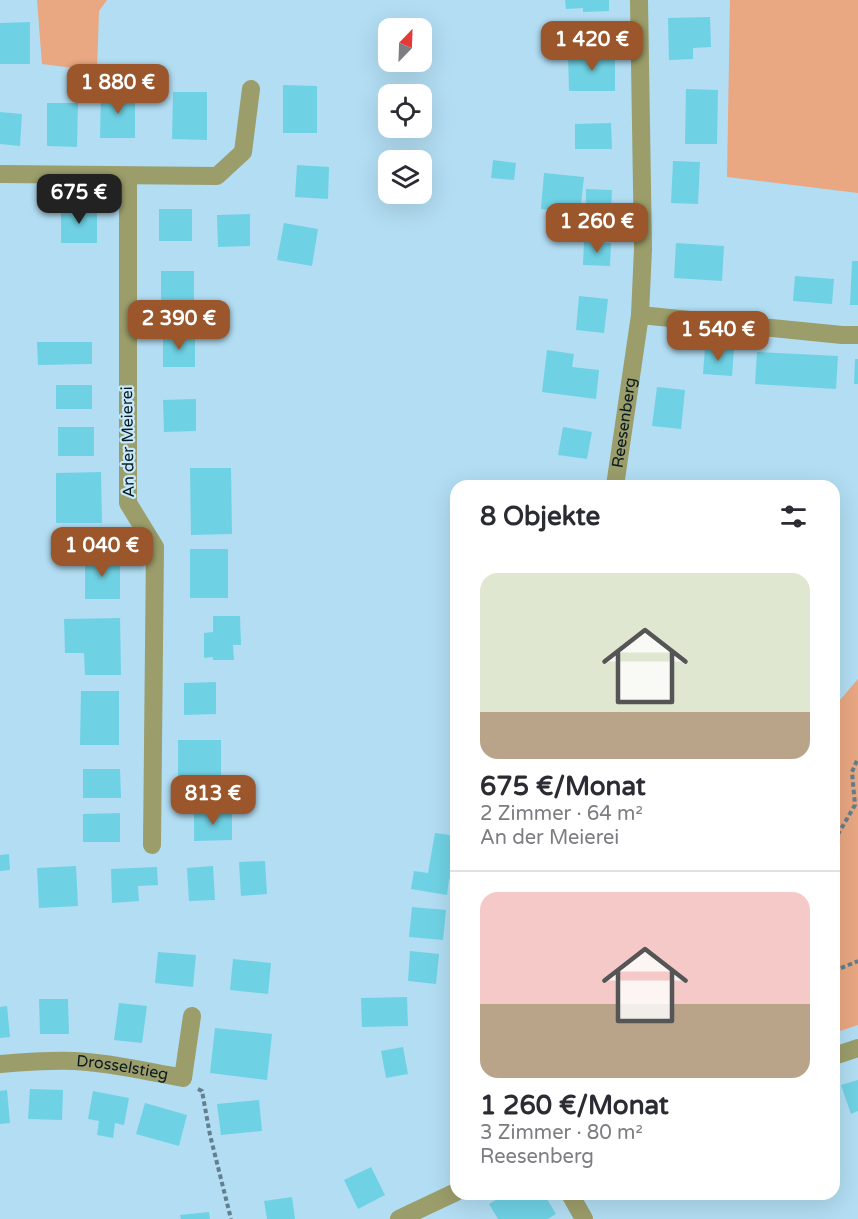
<!DOCTYPE html>
<html lang="de">
<meta charset="utf-8">
<style>
:root{--surface:#fff;--page:#f2f2f3;--text:#2b2b33;--muted:#7c7c81;--line:#e1e1e2;--accent:#9b562b}
body{margin:0;font-family:"Varela Round",sans-serif;background:var(--page);color:var(--text);height:100vh;display:flex;flex-direction:column;font-size:22px;white-space:nowrap}
*{box-sizing:border-box;margin:0}
p{font-size:20px;color:var(--muted)}
.icon{flex:none;width:33px;height:33px;fill:none;stroke:currentColor;stroke-width:2;stroke-linecap:round;stroke-linejoin:round}
.map{position:relative;flex:1;overflow:hidden}
.drawer{position:absolute;left:450px;top:480px;width:390px;height:720px;display:flex;flex-direction:column;background:var(--surface);border-radius:18px;box-shadow:0 6px 24px #0002}
.drawer>*{flex:none}
.needle{width:39px;rotate:23deg}
.buttons{position:absolute;left:378px;top:18px;display:grid;gap:12px}
.buttons a{display:grid;place-items:center;width:54px;height:54px;border-radius:12px;background:var(--surface);box-shadow:0 6px 24px #0002;font-size:30px}
.price{position:absolute;translate:-50% -51px;padding:0 14px;border-radius:12px;background:var(--accent);color:#fff;font-size:20px;line-height:39px;filter:drop-shadow(0 2px 3px #0008)}
.price::after{content:'';position:absolute;left:50%;top:36px;width:18px;height:14px;margin-left:-9px;background:inherit;clip-path:polygon(0 0,100% 0,50% 100%)}
.price.active{background:#222;color:#fff}
ul{padding:0;list-style:none}
li{display:grid;align-content:center;gap:12px;height:318px;padding:0 30px}
li+li{border-top:2px solid var(--line)}
li span{display:grid;place-items:center;height:186px;border-radius:18px;color:#555}
li>.icon{margin-inline-start:auto}
span .icon{width:108px;height:108px;fill:#fffc;stroke-width:1}
li b{font-size:26px}
h2{display:flex;justify-content:space-between;align-items:center;height:72px;padding:0 30px;font-size:26px}
.map>svg:first-child{display:block}
</style>
<div class="map">
<svg width="858" height="1219" viewBox="0 0 858 1219">
<rect width="100%" height="100%" fill="#b2ddf3"/>
<path fill="#e9a782" d="M37,0H107L99,11L97,71L42,64Z
M730,0H858V193L727,177Z
M858,679V1025L834,1033V707Z"/>
<path fill="#6fd2e4" d="M565,0H609V11L583,12V8L566,9Z
M710,17L711,47L693,48V59L669,60L668,18Z
M30,22V64H0V23Z
M615,53V91H569L568,54Z
M283,85L317,86V133H283Z
M686,89L718,90L717,144H685Z
M101,91H135V138H100Z
M173,92H207V140L172,139Z
M47,103H78L77,147L47,146Z
M0,112L22,114L20,146L0,144Z
M611,123L612,149H575V124Z
M493,160L516,163L514,180L491,178Z
M673,161L700,162L698,204L671,203Z
M297,165L329,167L328,199L295,197Z
M544,173L584,177L580,213L541,209Z
M586,189L612,190L611,212H586Z
M61,206H97V243H61Z
M159,209H192V241H159Z
M250,214V246L218,247L217,215Z
M284,223L318,229L312,266L277,260Z
M584,242L611,243L610,266L583,265Z
M676,243L724,246L722,281L674,278Z
M852,261H858V305H850Z
M161,271H194V303H161Z
M795,276L834,279L832,304L793,301Z
M579,296L608,299L604,333L576,330Z
M163,335H195V367H163Z
M37,342H92V364L38,365Z
M705,347L734,350L732,376L703,374Z
M547,350L574,354L572,367L599,370L596,399L542,392Z
M757,352L838,356L836,389L755,384Z
M855,359H858V384H854Z
M56,385H92V409H56Z
M657,387L685,390L681,429L652,426Z
M196,399V431L164,432L163,400Z
M58,427H94V456H58Z
M563,427L592,432L587,459L558,455Z
M190,468H231L232,534L191,535Z
M101,472L102,523H56V473Z
M190,549H228V598H190Z
M85,558H120V599H85Z
M213,616H240L241,645H233L234,660H213V657L204,658V633L213,632Z
M120,618L121,675H85L84,653H65L64,619Z
M216,682V714L184,715V683Z
M81,691H119V745H80Z
M178,740H221V790H178Z
M83,769H120L121,798H83Z
M194,812H232V840L194,841Z
M120,813V842H83V814Z
M435,833L456,836L453,853L456,854V880L449,879L447,895L411,889L414,871L428,873Z
M9,854L10,870L0,871V855Z
M265,861L267,894L241,896L239,862Z
M76,866L78,906L39,908L37,868Z
M213,866L215,900L189,901L187,868Z
M157,867L158,885L138,886L139,901L112,903L111,869Z
M412,907L446,910L443,940L409,937Z
M410,951L439,954L436,984L408,981Z
M158,952L196,955L193,987L155,983Z
M233,959L271,963L268,994L230,990Z
M407,997L408,1026L362,1027L361,998Z
M39,999H68L69,1034H40Z
M119,1003L147,1006L142,1043L114,1040Z
M7,1006L10,1037L0,1038V1007Z
M215,1028L272,1034L267,1080L210,1073Z
M403,1047L408,1074L386,1078L381,1051Z
M858,1080V1111L851,1114L841,1085Z
M30,1089L63,1090L62,1120L28,1119Z
M7,1090L10,1123L0,1124V1091Z
M93,1091L129,1098L124,1125L115,1123L113,1138L97,1135L99,1121L88,1119Z
M259,1100L262,1131L221,1135L217,1104Z
M145,1103L187,1115L179,1146L136,1134Z
M371,1167L385,1195L358,1209L344,1180Z
M506,1194H544L556,1214L548,1219H498L489,1204Z
M292,1197L295,1219H267L264,1201Z
M209,1212L210,1219H181L180,1215Z"/>
<g fill="none" stroke-linecap="round" stroke-linejoin="round">
<path stroke="#617f8e" stroke-width="4" stroke-dasharray="4.5 3" stroke-linecap="butt" d="M834,841L855,805L852,772L858,758
M834,971L858,961
M198,1089L202,1091L210,1135L231,1219"/>
<g stroke="#9b9d6a" stroke-width="18">
<path d="M0,174L217,176L243,152L251,89"/>
<path d="M128,177V503L155,547L152,845"/>
<path d="M640,315L842,335H858"/>
<path id="s1" d="M615,486L640,315L643,249L639,0"/>
<path d="M834,1056L858,1048"/>
<path id="s2" d="M0,1064C24,1062 49,1060 74,1061C110,1063 147,1071 183,1078L192,1016"/>
<path d="M570,1194L584,1219"/>
<path d="M399,1219L456,1192"/>
</g>
</g>
<g text-anchor="middle" dominant-baseline="central" stroke-width="4.5" stroke-linejoin="round" paint-order="stroke">
<g font-size="16" fill="#0a1a22" stroke="#c6e9fb">
<text stroke="none"><textPath href="#s1" startOffset="64">Reesenberg</textPath></text>
<text transform="translate(128 442) rotate(-91)">An der Meierei</text>
<text stroke="none"><textPath href="#s2" startOffset="123">Drosselstieg</textPath></text>
</g>
</g>
</svg>
<div class="buttons">
<a><svg class="needle" viewBox="-14 -14 28 28"><path d="M0-13l5 13h-10z" fill="#e53935"/><path d="M0 13l5-13h-10z" fill="#7c7c81"/></svg></a>
<a><svg class="icon" aria-label="locate" viewBox="0 0 24 24"><circle cx="12" cy="12" r="6"/><path d="M12 2v4M12 18v4M2 12h4M18 12h4"/></svg></a>
<a><svg class="icon" aria-label="layers" viewBox="0 0 24 24"><path d="M12 4l9 5-9 5-9-5zM3 14l9 5 9-5"/></svg></a>
</div>
<b class="price" style="left:592px;top:72px">1 420 €</b>
<b class="price" style="left:118px;top:115px">1 880 €</b>
<b class="price active" style="left:79px;top:225px">675 €</b>
<b class="price" style="left:597px;top:254px">1 260 €</b>
<b class="price" style="left:179px;top:351px">2 390 €</b>
<b class="price" style="left:718px;top:362px">1 540 €</b>
<b class="price" style="left:102px;top:578px">1 040 €</b>
<b class="price" style="left:213px;top:826px">813 €</b>
<section class="drawer">
<h2>8 Objekte<svg class="icon" aria-label="filters" viewBox="0 0 24 24"><path d="M4 7h16M4 17h16"/><circle cx="9" cy="7" r="2"/><circle cx="15" cy="17" r="2"/></svg></h2>
<ul>
<li><span style="background:linear-gradient(#dfe7d0 75%,#b9a48a 0)"><svg class="icon" aria-label="home" viewBox="0 0 24 24"><path d="M3 11l9-7 9 7M6 9v11h12V9"/></svg></span><div><b>675 €/Monat</b><p>2 Zimmer · 64 m²</p><p>An der Meierei</p></div></li>
<li><span style="background:linear-gradient(#f6c9c9 60%,#b9a48a 0)"><svg class="icon" aria-label="home" viewBox="0 0 24 24"><path d="M3 11l9-7 9 7M6 9v11h12V9"/></svg></span><div><b>1 260 €/Monat</b><p>3 Zimmer · 80 m²</p><p>Reesenberg</p></div></li>
</ul>
</section>
</div>
